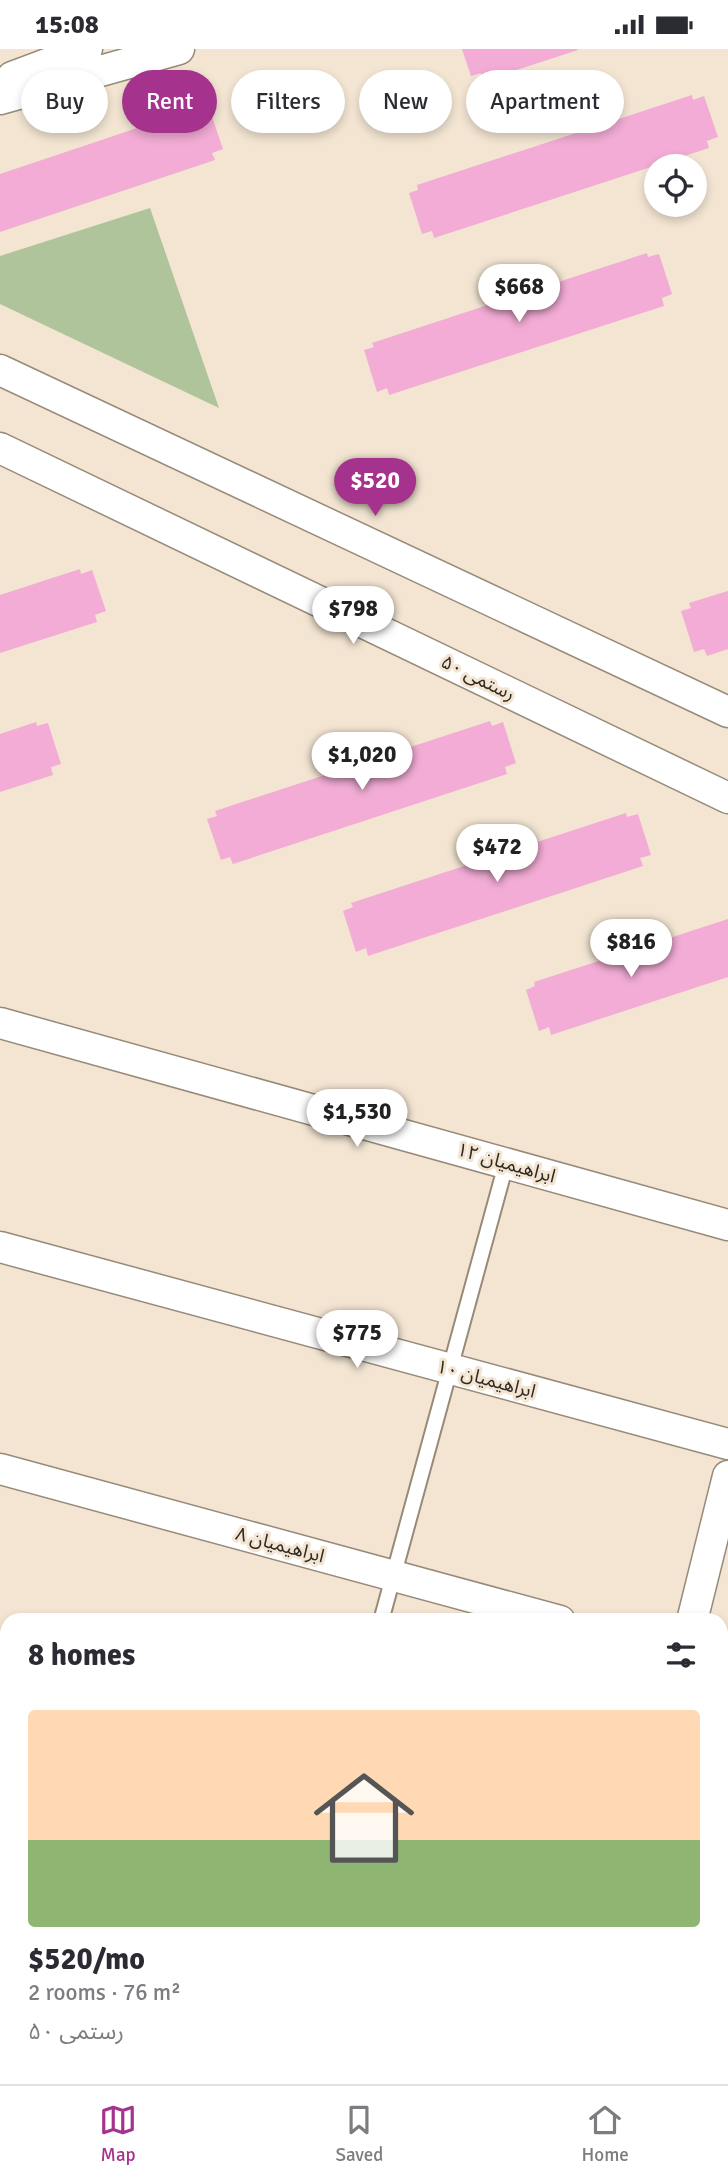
<!DOCTYPE html>
<meta charset="utf-8">
<style>
:root{--surface:#fff;--page:#f7f7f7;--text:#2b2b33;--muted:#7c7c81;--line:#e1e1e2;--accent:#a5328d}
body{margin:0;font-family:Signika,"Noto Sans Arabic",sans-serif;background:var(--page);color:var(--text);height:100vh;display:flex;flex-direction:column;font-size:26px;white-space:nowrap}
*{box-sizing:border-box;margin:0}
p{font-size:23px;color:var(--muted)}
.icon{flex:none;width:38px;height:38px;fill:none;stroke:currentColor;stroke-width:2;stroke-linecap:round;stroke-linejoin:round}
.map{position:relative;flex:1;overflow:hidden}
.sheet{position:absolute;left:0px;top:1564px;width:728px;height:471px;display:flex;flex-direction:column;background:var(--surface);border-radius:21px 21px 0 0;box-shadow:0 4px 10px #0003}
.sheet>*{flex:none}
.hud{position:absolute;left:21px;top:21px;width:686px;height:63px;display:flex;gap:14px}
.buttons{position:absolute;left:644px;top:105px;display:grid;gap:14px}
.buttons a{display:grid;place-items:center;width:63px;height:63px;border-radius:50%;background:var(--surface);box-shadow:0 4px 10px #0003;font-size:35px}
.price{position:absolute;translate:-50% -60px;padding:0 16px;border-radius:24px;background:#fff;color:#222;font-size:23px;line-height:46px;filter:drop-shadow(0 2px 4px #0008)}
.price::after{content:'';position:absolute;left:50%;top:42px;width:21px;height:16px;margin-left:-10px;background:inherit;clip-path:polygon(0 0,100% 0,50% 100%)}
.price.active{background:var(--accent);color:#fff}
ul{padding:0;list-style:none}
li{display:grid;align-content:center;gap:14px;height:371px;padding:0 28px}
li+li{border-top:2px solid var(--line)}
li span{display:grid;place-items:center;height:217px;border-radius:7px;color:#555}
li>.icon{margin-inline-start:auto}
span .icon{width:126px;height:126px;fill:#fffc;stroke-width:1}
li b{font-size:30px}
h2{display:flex;justify-content:space-between;align-items:center;height:84px;padding:0 28px;font-size:30px}
.pill{padding:0 24px;border-radius:32px;background:var(--surface);box-shadow:0 4px 10px #0003;font-size:24px;line-height:63px}
.pill.active{background:var(--accent);color:#fff}
.status{display:flex;justify-content:space-between;align-items:center;height:49px;padding:0 35px;background:var(--surface);direction:ltr}
.status svg{height:19px;fill:currentColor}
.tabs{display:flex;justify-content:space-around;align-items:center;height:98px;border-top:2px solid var(--line);background:var(--surface);font-size:19px;color:var(--muted)}
.tabs a{display:grid;justify-items:center;gap:4px}
.tabs .active{color:var(--accent)}
.map>svg:first-child{display:block}
</style>
<div class="status"><b>15:08</b><svg viewBox="0 0 49 12"><path d="M0 12V9h3v3zM5 12V6h3v6zM10 12V3h3v9zM15 12V0h3v12zM26 1h20v11H26zM47 4h2v5h-2z"/></svg></div>
<div class="map">
<svg width="728" height="2035" viewBox="0 0 728 2035">
<rect width="100%" height="100%" fill="#f3e5d2"/>
<path fill="#afc49a" d="M150,159L219,359L0,255V207Z
M0,1682L7,1684V1929L0,1956Z"/>
<path fill="#f2acd5" d="M462,0H577L578,1L483,32L481,24L471,27Z
M692,46L693,51L704,47L718,88L707,92L709,99L434,189L432,182L422,185L409,144L418,141L417,136Z
M197,59L198,63L209,59L223,100L212,104L215,111L0,183V125Z
M647,204L648,208L659,205L672,245L662,249L664,257L389,346L387,339L377,343L364,301L374,298L372,294Z
M80,520L81,525L92,521L106,562L95,566L97,573L0,604V546Z
M728,542V600L707,607L704,600L694,603L681,562L691,559L689,554Z
M490,672L492,677L503,673L516,714L505,718L507,725L233,815L230,808L221,811L207,770L217,767L215,762Z
M36,673L37,677L48,674L61,715L51,718L53,726L0,743V685Z
M626,764L627,768L638,765L651,806L640,809L643,817L368,907L366,899L356,903L343,862L353,858L351,854Z
M728,870V928L551,986L549,978L539,982L526,941L535,937L534,933Z
M721,1917L728,1918V1977L721,1976L726,1948L721,1949Z
M390,2028H472L471,2035H395Z"/>
<g fill="none" stroke-linecap="round" stroke-linejoin="round">
<g stroke="#978a79" stroke-width="18">
<path id="lane" d="M381,1572L506,1115"/>
</g>
<g stroke="#978a79" stroke-width="33">
<path id="street" d="M12,28L87,0
M0,50L179,0
M0,321L728,663
M0,399L728,749
M0,974L728,1176
M0,1198L728,1395
M0,1420L560,1572
M692,1572L728,1427
M0,1649L7,1651
M721,1676L728,1677
M151,2035L153,2028
M308,2035L310,2028
M583,2035L584,2028"/>
</g>
<g stroke="#978a79" stroke-width="42">
<path id="secondary" d="M721,1845L728,1847"/>
</g>
<use href="#lane" stroke="#fff" stroke-width="14"/>
<use href="#street" stroke="#fff" stroke-width="30"/>
<use href="#secondary" stroke="#fdefea" stroke-width="38"/>
</g>
<g text-anchor="middle" dominant-baseline="central" stroke-width="6" stroke-linejoin="round" paint-order="stroke">
<g font-size="19" fill="#2f2a23" stroke="#f3e5d2">
<text transform="translate(478 629) rotate(26)">رستمی ۵۰</text>
<text transform="translate(506 1114) rotate(16)">ابراهیمیان ۱۲</text>
<text transform="translate(486 1330) rotate(15)">ابراهیمیان ۱۰</text>
<text transform="translate(280 1496) rotate(15)">ابراهیمیان ۸</text>
</g>
</g>
</svg>
<div class="buttons">
<a><svg class="icon" aria-label="locate" viewBox="0 0 24 24"><circle cx="12" cy="12" r="6"/><path d="M12 2v4M12 18v4M2 12h4M18 12h4"/></svg></a>
</div>
<b class="price" style="left:519px;top:275px">$668</b>
<b class="price active" style="left:375px;top:469px">$520</b>
<b class="price" style="left:353px;top:597px">$798</b>
<b class="price" style="left:362px;top:743px">$1,020</b>
<b class="price" style="left:497px;top:835px">$472</b>
<b class="price" style="left:631px;top:930px">$816</b>
<b class="price" style="left:357px;top:1100px">$1,530</b>
<b class="price" style="left:357px;top:1321px">$775</b>
<div class="hud">
<a class="pill">Buy</a>
<a class="pill active">Rent</a>
<a class="pill">Filters</a>
<a class="pill">New</a>
<a class="pill">Apartment</a>
</div>
<section class="sheet">
<h2>8 homes<svg class="icon" aria-label="filters" viewBox="0 0 24 24"><path d="M4 7h16M4 17h16"/><circle cx="9" cy="7" r="2"/><circle cx="15" cy="17" r="2"/></svg></h2>
<ul>
<li><span style="background:linear-gradient(#ffd9b3 60%,#8fb573 0)"><svg class="icon" aria-label="home" viewBox="0 0 24 24"><path d="M3 11l9-7 9 7M6 9v11h12V9"/></svg></span><div><b>$520/mo</b><p>2 rooms · 76 m²</p><p>رستمی ۵۰</p></div></li>
</ul>
</section>
</div>
<nav class="tabs">
<a class="active"><svg class="icon" aria-label="map" viewBox="0 0 24 24"><path d="M3 6l6-2 6 2 6-2v14l-6 2-6-2-6 2zM9 4v14M15 6v14"/></svg>Map</a>
<a><svg class="icon" aria-label="saved" viewBox="0 0 24 24"><path d="M7 4h10v16l-5-4-5 4z"/></svg>Saved</a>
<a><svg class="icon" aria-label="home" viewBox="0 0 24 24"><path d="M3 11l9-7 9 7M6 9v11h12V9"/></svg>Home</a>
</nav>
